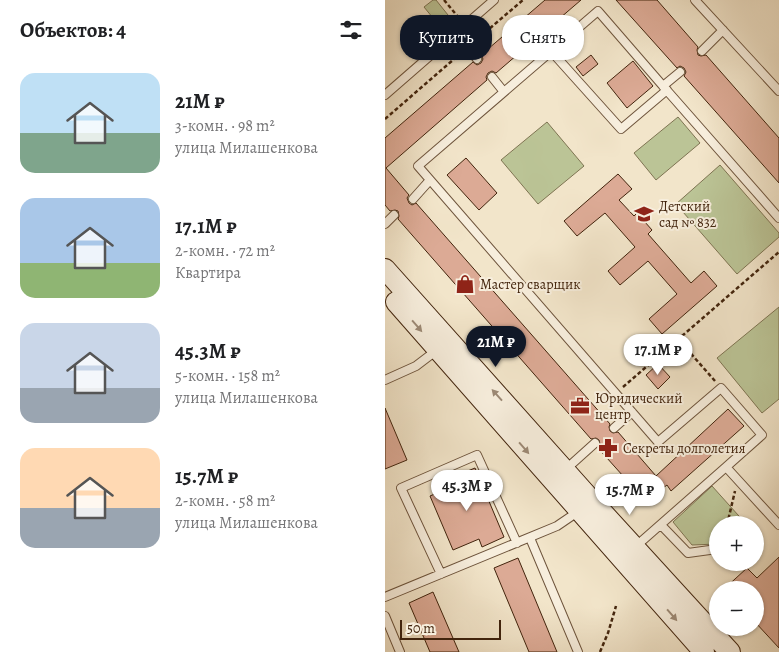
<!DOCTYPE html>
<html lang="ru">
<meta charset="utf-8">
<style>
:root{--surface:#fff;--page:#f6f6f6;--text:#202124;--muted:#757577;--accent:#111827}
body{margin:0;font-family:Alegreya,serif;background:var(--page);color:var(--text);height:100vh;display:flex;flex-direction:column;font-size:19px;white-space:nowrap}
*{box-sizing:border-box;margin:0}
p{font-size:16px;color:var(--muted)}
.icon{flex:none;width:28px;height:28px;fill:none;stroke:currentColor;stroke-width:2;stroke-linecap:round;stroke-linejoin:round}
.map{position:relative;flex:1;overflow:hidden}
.details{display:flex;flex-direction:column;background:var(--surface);width:385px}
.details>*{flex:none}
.guide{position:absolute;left:15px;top:15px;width:304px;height:45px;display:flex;gap:10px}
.controls{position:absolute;left:324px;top:516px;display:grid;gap:10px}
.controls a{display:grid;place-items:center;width:55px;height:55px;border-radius:50%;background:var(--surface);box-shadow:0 1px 4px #0004;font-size:25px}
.scale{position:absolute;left:15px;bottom:12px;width:101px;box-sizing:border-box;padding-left:5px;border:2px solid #42240d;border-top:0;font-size:14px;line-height:18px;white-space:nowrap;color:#42240d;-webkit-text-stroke:4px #f7eedd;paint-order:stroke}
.price{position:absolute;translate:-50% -42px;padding:0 11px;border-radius:18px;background:#fff;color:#222;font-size:16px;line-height:32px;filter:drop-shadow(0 1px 2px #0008)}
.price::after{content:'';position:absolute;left:50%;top:30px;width:15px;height:11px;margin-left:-8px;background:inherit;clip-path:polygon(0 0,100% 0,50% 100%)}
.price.current{background:var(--accent);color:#fff}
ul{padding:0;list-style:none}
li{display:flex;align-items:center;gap:15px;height:125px;padding:0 20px}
li span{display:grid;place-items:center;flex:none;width:140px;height:100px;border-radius:15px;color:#555}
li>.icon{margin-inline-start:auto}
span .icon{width:60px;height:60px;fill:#fffc;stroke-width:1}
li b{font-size:21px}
h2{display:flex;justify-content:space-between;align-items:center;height:60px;padding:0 20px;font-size:21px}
.pill{padding:0 18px;border-radius:20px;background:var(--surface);box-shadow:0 1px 4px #0004;font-size:18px;line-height:45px}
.pill.current{background:var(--accent);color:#fff}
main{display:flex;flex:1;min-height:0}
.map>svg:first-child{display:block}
</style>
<main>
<section class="details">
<h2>Объектов: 4<svg class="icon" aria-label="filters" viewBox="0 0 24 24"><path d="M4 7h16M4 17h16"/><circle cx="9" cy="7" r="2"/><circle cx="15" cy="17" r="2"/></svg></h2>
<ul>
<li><span style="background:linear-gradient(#bfe0f5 60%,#7fa58c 0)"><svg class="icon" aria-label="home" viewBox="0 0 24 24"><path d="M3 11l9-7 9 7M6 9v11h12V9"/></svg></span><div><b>21M ₽</b><p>3-комн. · 98 m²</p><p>улица Милашенкова</p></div></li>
<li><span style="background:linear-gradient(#a9c7e8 65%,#8fb573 0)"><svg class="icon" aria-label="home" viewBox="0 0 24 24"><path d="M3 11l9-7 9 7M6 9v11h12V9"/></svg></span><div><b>17.1M ₽</b><p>2-комн. · 72 m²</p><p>Квартира</p></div></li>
<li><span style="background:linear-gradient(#c9d6e8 65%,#9aa5b1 0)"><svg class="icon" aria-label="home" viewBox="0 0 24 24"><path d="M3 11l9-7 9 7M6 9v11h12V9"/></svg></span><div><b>45.3M ₽</b><p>5-комн. · 158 m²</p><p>улица Милашенкова</p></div></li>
<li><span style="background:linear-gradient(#ffd9b3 60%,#9aa5b1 0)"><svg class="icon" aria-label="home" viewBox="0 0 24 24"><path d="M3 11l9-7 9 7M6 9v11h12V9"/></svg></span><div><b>15.7M ₽</b><p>2-комн. · 58 m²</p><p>улица Милашенкова</p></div></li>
</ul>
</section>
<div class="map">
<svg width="394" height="652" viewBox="0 0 394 652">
<rect width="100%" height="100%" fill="#f2e5ca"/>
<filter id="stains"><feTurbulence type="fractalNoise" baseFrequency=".004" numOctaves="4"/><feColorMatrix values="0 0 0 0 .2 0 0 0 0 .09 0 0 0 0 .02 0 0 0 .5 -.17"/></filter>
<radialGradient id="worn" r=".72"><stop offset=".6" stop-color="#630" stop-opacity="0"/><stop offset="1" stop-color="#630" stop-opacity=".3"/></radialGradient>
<path fill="#bbc496" stroke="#7e7452" d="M48,0H51L63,15L52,23L39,7Z
M293,117L315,143L271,180L249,153Z
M162,122L199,166L153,204L116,160Z
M335,165L394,233V237L352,274L291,204Z
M394,307V399L377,413L332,358Z
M327,486L362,525H332V544L307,545L288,522Z"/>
<path fill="#dcaa95" stroke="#42240d" d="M160,0H196L111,73L107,71L103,73L101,77L102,80L1,168L24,195L22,198L24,203L27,205L31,203L225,424L224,427L225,431L228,433L233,432L271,476L343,409L359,426L286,491L282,485L270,494L256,478L247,486L213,448L215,444L214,440L211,438L206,439L13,219L14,216L13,211L10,210L5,211L0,205V138L88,62L92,65L96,63L98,59L96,55Z
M231,0H272L313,47L312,50L313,55L316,56L321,55L394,138V183L299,76L301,72L299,68L295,66L292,68Z
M206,55L213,64L198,76L191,67Z
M248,61L268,86L242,108L222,83Z
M81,158L112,193L94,210L62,175Z
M233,174L247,189L234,200L249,216L252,213L267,230L263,234L306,283L319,271L332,286L277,334L264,319L292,294L263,261L235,285L223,271L250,247L220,213L192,236L179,221Z
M273,364L285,377L273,389L261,375Z
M0,408L22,460L0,469Z
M90,468L119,537L97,547L94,539L68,550L45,496L71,485L68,477Z
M394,557V648L370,622V590H338L362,568L372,578Z
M133,558L172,652H144L109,568Z
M48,592L74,652H45L24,603Z"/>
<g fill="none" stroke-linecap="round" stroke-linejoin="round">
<g stroke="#6e543c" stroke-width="10">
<path id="lane" d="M310,0L394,91
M71,34L92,59
M166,51L236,129L282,90
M317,51L338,30
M295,72L278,86L213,11L33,166L273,442L336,388L377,435L341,467
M107,77L119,92
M278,86L394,218
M0,95L109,0
M28,199L45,180
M0,224L9,215
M0,380L31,366L52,350
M229,428L247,412
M180,470L210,443
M276,525L303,553L332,549
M145,538L193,652
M250,547L341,467L394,525
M56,574L16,488L92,455L132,543
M0,597L172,526L194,511
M0,616L15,652"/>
</g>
<g stroke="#42240d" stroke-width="22">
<path id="secondary" d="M0,269L208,502L345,652
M11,302L319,652"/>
</g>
<path stroke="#42240d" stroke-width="2.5" stroke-dasharray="4 2.5" stroke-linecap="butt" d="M59,0L74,18
M90,41L138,0
M0,119L76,53
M293,339L330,381
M238,387L394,252
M342,525L350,491
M215,652L223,633L231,606"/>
<use href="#lane" stroke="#f7eedd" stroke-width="8"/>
<use href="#secondary" stroke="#f7eedd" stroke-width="20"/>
</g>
<defs><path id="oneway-solid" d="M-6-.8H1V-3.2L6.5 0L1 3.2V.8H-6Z" transform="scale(1.25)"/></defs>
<g fill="#9c8975">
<use href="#oneway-solid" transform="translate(32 326) rotate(49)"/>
<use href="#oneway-solid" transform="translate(112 395) rotate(-132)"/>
<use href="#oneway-solid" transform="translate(139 448) rotate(49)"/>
<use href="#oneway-solid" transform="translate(287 615) rotate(49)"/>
</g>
<defs>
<g id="school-bare" transform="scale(1.5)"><path d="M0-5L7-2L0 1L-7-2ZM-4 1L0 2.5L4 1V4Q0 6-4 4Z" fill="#8f2418" stroke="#f7eedd" stroke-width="2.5" paint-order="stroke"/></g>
<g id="shop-bare" transform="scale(1.5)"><path d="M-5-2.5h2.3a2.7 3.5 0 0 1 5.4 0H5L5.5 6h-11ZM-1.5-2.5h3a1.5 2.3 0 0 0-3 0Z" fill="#8f2418" stroke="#f7eedd" stroke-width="2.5" paint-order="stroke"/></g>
<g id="office-bare" transform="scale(1.5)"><path d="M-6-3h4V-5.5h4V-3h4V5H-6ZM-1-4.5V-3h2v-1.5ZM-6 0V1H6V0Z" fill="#8f2418" stroke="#f7eedd" stroke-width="2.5" paint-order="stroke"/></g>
<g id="pharmacy-bare" transform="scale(1.5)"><path d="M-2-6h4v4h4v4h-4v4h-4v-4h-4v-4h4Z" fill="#8f2418" stroke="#f7eedd" stroke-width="2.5" paint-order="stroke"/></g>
</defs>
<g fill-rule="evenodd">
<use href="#school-bare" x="259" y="214"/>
<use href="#shop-bare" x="80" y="284"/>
<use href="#office-bare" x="195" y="406"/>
<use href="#pharmacy-bare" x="223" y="448"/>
</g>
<g text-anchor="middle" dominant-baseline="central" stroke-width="4" stroke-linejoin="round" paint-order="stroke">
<g font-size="14" fill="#42240d" stroke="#f7eedd" text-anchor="start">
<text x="274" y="206">Детский<tspan x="274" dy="16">сад № 832</tspan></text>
<text x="95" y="284">Мастер сварщик</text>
<text x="210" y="398">Юридический<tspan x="210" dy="16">центр</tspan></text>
<text x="238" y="448">Секреты долголетия</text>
</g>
</g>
<rect width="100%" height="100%" filter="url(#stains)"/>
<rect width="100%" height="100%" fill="url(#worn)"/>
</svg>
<div class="controls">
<a>+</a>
<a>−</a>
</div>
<div class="scale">50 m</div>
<b class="price current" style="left:111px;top:368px">21M ₽</b>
<b class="price" style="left:273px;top:376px">17.1M ₽</b>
<b class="price" style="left:82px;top:512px">45.3M ₽</b>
<b class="price" style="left:245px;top:516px">15.7M ₽</b>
<div class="guide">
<a class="pill current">Купить</a>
<a class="pill">Снять</a>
</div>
</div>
</main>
